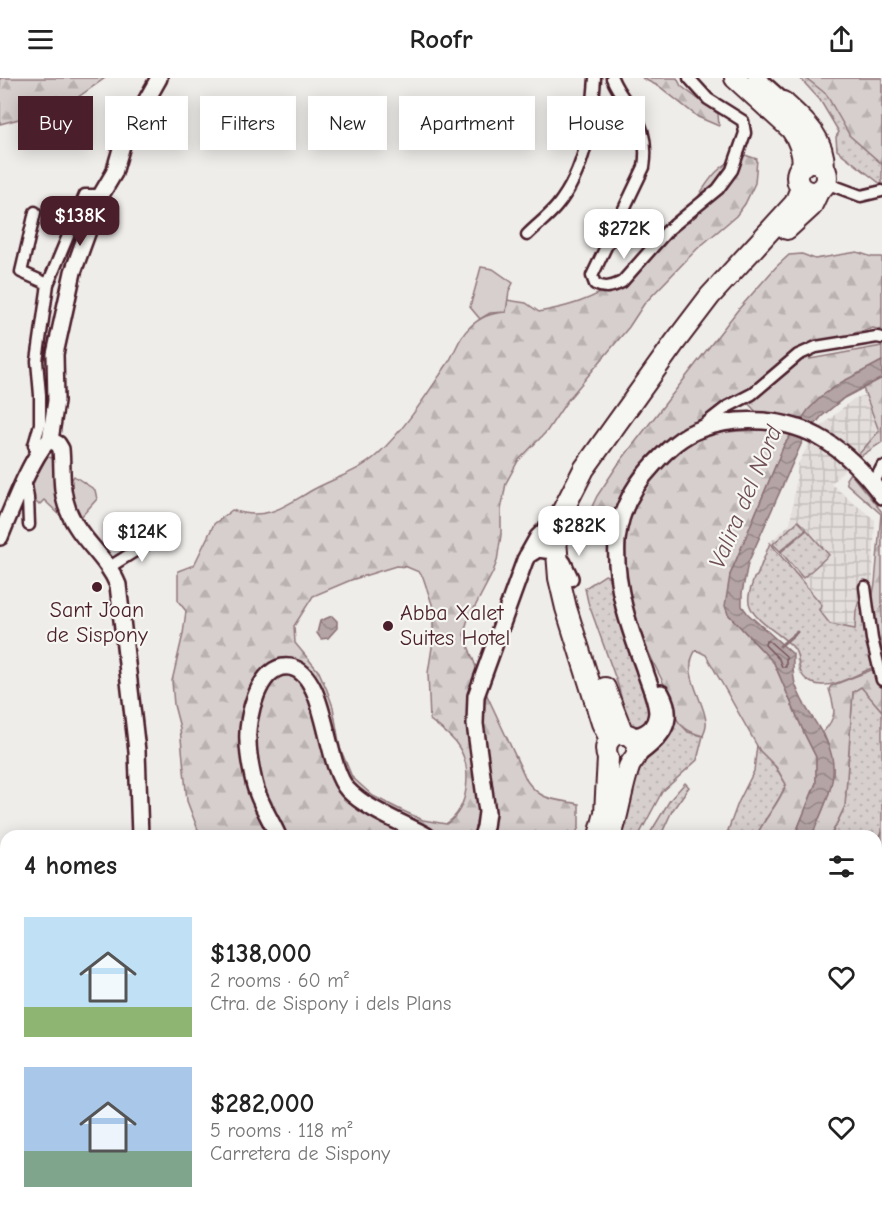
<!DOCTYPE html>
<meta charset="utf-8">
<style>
:root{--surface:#fff;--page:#f6f6f6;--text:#222;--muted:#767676;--accent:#4a1f2b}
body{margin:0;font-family:"Comic Neue",sans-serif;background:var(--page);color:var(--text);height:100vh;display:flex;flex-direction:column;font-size:22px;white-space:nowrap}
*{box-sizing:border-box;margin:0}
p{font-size:20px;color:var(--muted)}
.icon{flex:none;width:33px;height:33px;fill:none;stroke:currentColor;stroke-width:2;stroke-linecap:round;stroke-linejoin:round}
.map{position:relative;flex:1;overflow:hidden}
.side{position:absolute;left:0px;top:752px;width:882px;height:386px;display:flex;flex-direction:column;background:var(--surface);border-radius:18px 18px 0 0;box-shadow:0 3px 15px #0003}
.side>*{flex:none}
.banner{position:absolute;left:18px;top:18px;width:846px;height:54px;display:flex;gap:12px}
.price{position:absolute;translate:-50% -51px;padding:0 14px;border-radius:12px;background:#fff;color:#222;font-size:20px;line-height:39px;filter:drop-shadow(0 2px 3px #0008)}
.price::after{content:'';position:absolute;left:50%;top:36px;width:18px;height:14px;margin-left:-9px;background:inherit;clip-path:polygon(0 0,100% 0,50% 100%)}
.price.on{background:var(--accent);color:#fff}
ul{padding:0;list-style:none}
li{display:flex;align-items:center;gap:18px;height:150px;padding:0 24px}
li span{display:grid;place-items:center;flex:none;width:168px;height:120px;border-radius:0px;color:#555}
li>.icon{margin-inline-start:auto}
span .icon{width:72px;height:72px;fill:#fffc;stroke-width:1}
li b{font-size:26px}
h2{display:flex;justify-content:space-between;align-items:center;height:72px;padding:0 24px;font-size:26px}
.chip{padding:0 21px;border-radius:0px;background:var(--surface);box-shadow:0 3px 15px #0003;font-size:21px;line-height:54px}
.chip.on{background:var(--accent);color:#fff}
header{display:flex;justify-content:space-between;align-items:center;height:78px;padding:0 24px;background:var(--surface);font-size:27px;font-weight:800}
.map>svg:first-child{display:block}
</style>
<header><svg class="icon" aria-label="menu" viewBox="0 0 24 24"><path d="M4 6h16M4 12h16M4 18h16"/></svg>Roofr<svg class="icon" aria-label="share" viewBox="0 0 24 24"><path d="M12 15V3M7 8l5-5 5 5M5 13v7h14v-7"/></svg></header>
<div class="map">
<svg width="882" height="1136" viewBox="0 0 882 1136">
<defs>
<pattern id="industrial-grid" width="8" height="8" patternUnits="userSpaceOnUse" patternTransform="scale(1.5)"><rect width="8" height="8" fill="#e3dedc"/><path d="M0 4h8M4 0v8" fill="none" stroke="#c4bebd"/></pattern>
<pattern id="grass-dots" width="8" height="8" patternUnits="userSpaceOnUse" patternTransform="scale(1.5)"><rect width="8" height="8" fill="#d7cfce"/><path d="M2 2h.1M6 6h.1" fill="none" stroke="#bab1b1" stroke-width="1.8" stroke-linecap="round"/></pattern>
<pattern id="forest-firs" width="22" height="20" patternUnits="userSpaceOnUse" patternTransform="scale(1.5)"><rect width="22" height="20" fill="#d7cfce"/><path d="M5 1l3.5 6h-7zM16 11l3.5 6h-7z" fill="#bab1b1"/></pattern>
<pattern id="water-waves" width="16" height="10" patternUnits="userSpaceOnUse" patternTransform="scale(1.5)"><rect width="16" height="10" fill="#b4a4a5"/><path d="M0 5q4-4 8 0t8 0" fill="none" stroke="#948587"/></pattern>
</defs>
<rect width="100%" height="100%" fill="#efedea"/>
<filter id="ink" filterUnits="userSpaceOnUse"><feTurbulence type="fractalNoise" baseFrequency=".0167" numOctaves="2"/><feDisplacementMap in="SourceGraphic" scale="12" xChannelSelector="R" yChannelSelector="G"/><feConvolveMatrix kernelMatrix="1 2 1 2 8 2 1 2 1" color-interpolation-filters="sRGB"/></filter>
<g filter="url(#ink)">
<path fill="url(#industrial-grid)" d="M865,317L879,355L831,406L875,442L872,522L882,588L831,608H820L805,602L798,593L794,572L753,536L748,526V520L753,500L756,497L769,465L790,446L798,386L810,364L824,346L853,321Z"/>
<path fill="url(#grass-dots)" stroke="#90777c" stroke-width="1.5" d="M800,0H882V107L837,72L836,59L839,54L820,22Z
M798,443L806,451L780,473L773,466Z
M807,452L829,477L803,500L781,474Z
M770,465L822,527L819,532L830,546L855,551L856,533L859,523H862L864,554L874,589C857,596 830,613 812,605C793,596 803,580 793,569C781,555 757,546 750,528C746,520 752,508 754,500L757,498Z
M605,497L610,499L621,551L642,603L651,634L648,642L643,647L637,648L630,646L626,638L618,607L588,524L585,510Z
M861,608L882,633V754L876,765V758H831L845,728L853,614Z
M674,638L688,654L703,658L697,682L662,714L639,757L617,758L636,701L643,686L657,670Z
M757,667L775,688L786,706C779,725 765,739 757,757L726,758L738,725L754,693Z
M685,705L689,709L672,733L661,757H649L670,722Z
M0,951L6,952V1131H40L19,1136H0Z
M230,1131H529L514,1136H239Z"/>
<path fill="url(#forest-firs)" stroke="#90777c" stroke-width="1.5" fill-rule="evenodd" d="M0,0H105L64,29L0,46Z
M642,0H677L681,8L718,36L719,48L698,39L660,9Z
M806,0H882V86L850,58L826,16Z
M745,77L757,81L755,105L745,126L736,138L697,171L644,226L629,249L567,323L547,353L518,383L506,405L501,432V457L497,483L493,494L467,544L464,557L485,613L527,703C542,724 556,721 579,726V749L575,757H200L187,723L180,650L174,627L172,603L183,556L186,533L178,523V493L194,487L214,446L232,432C265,443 282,430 309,414C331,401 359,394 378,376C405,351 427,316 448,285C456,273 458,260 469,250C480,239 490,235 506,234L507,222L526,225L539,234C552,231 566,229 579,224C623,208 659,176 686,138C704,112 712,87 745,77ZM396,488L407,489L419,494L423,499L433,529V563L428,595L430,642C440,650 451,657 458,668C473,690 469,731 446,746L423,742L401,732L373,718L352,699L340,670L333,629L327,612L319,594L295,565L294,548L313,518L351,502Z
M857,174L872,179H882V252L873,250L819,265L810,281L882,268V283C852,301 821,313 801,343L758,336L748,325L737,319L699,345L673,360L653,375L631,403L610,452L588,444L589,435L597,418L619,385L737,233L776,189L789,177L802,176L815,181Z
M882,300V364L861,378L859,376L879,353L863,310Z
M758,352H777L791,357L784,367L730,497L728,536L774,585L805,657L816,679V705L795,757H757C765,739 780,725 786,706L776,689L760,673L706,577L696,572C680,594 705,623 706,644C707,648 704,654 703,658C669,649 678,634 665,608C642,564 622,515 626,464C627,457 627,448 629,442C634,426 644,411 654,398C666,381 683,366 703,359C721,353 740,353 758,352Z
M850,395L882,434V588L872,522L875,505L881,436L847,406L846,401Z
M874,591L882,610V633L861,609L853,614L845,728L831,757L812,758C828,716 843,698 823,654C838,638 835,631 829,611L831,608Z
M882,754V1003L876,978V765Z
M882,1004V1136H859V1131H876V1008Z
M19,1131H329L323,1136H2Z
M350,1131H409L412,1136H346Z
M466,1131H520V1133L531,1131H599L600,1136H459Z
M627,1131H727L730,1136H629Z"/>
<path fill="#d7cfce" stroke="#90777c" stroke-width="1.5" d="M481,189L493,191L513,205L509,213L506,234L490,235L480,241L470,229Z
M47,379L53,380L59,436L44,422L39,427L34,422L33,405Z
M74,398L95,412L97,421L80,440L76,436L70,404Z"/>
<path fill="url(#water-waves)" stroke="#8a6f74" stroke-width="1.5" d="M882,283V300L844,320L821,339L803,362L748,485L742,515V528L748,536L793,576C793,586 792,599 796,608C806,640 836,660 833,696C831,717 820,738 812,757H795L816,705V679L805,657L774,585L728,536L725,528L730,497L784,367L808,332L823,317L842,304Z
M332,538L337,543V550L328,560L321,561L317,555L320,543Z"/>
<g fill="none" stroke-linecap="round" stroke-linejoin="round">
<path stroke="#74545c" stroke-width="1.5" d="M766,563H769L786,578V589H782L779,581L765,567Z"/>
<path stroke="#8a6f74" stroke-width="3" d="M780,568L797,554
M643,1131L664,1136
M552,1136L570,1131"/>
<g stroke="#4a1f2b" stroke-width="15">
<path id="street" d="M612,0C617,13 625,22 633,33C644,50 647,70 644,89L592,198L595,206C605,211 612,209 622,204L668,152L718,111L732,92L745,55L743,43L708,21L689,0
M826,105L861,118L882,113
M35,134L21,194L48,206
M527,157C537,147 549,138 557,128C586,92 592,44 595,0
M700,350L727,329L752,316L798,277L816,269L877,259L882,260
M38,377L34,367L40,346V317L37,283L48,206L85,117H101
M25,401L28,420L29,447
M873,406L882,389
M108,490L151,463L160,455
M865,509L872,561L882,602
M746,1136V1131"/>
</g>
<g stroke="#4a1f2b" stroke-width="20">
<path id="secondary" d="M50,362L58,366L61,371C63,392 60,412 68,432C79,461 107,479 118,507L137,673L140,758
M50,362L56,323L55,276L73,194L101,117L114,95L123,64L159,0
M0,459C9,438 33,373 50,362
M527,478L538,471L553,473L563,485L570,500
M630,658C646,658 656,650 657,634C656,619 648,604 644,590C629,549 614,507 617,462C620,433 634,407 654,386C667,372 682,357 701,351C739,337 788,340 824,362C847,376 866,396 882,418
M636,678C660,661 677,644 661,615
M278,758C270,740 258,723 254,704C251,691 248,676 248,663C246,641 259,584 290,589C327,595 324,686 348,712C366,731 403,745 427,758
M482,758L485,749L487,734L475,646L476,618L525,482L538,459L561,436"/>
</g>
<g stroke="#4a1f2b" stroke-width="21">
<path id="primary" d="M756,0L783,24"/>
</g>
<g stroke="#4a1f2b" stroke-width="24">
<path id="highway" d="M735,0L791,51C800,63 803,74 803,88
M783,24C804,43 825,60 824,91
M797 99a15 15 0 1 1 30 0a15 15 0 1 1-30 0Z
M787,151L811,129L819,112
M605,610L623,656
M610,661L602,645L566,530L559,500L556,462L561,436L584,391L675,264L710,218L795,125L801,110
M599,758L605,735L608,680C605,673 605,665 612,659C622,650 639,659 637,673C637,680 631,683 629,689C621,712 619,735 611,758
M611,1131V1136
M768,1136L769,1131"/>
</g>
<use href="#street" stroke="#f6f6f2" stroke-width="10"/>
<use href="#secondary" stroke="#f6f6f2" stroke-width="15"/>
<use href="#primary" stroke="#f6f6f2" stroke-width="16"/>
<use href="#highway" stroke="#f6f6f2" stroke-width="20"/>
</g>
</g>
<g fill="#4a1f2b" stroke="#f6f6f2" stroke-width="2">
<circle cx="97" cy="509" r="6"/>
<circle cx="388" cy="548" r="6"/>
</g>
<g text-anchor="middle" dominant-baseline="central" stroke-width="4.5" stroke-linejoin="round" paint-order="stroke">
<g font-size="22" fill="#4a1f2b" stroke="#f6f6f2">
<text x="97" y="532">Sant Joan<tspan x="97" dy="25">de Sispony</tspan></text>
<text x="400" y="535" text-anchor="start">Abba Xalet<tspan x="400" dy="25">Suites Hotel</tspan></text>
</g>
<g font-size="24" font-style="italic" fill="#6f4e56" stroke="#f6f6f2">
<text transform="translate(745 419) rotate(-67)">Valira del Nord</text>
</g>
</g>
</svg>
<b class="price on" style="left:80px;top:169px">$138K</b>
<b class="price" style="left:624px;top:182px">$272K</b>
<b class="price" style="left:579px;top:479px">$282K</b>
<b class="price" style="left:142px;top:485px">$124K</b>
<div class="banner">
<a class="chip on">Buy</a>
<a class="chip">Rent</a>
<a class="chip">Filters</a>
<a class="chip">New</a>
<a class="chip">Apartment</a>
<a class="chip">House</a>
</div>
<section class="side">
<h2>4 homes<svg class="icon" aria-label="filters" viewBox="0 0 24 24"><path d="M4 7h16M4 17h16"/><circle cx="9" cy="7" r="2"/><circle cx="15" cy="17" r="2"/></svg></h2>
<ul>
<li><span style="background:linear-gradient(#bfe0f5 75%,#8fb573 0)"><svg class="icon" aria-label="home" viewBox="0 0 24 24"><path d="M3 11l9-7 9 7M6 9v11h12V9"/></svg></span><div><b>$138,000</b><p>2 rooms · 60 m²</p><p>Ctra. de Sispony i dels Plans</p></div><svg class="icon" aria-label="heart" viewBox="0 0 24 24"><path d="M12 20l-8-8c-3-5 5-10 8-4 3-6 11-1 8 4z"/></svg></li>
<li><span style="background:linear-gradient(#a9c7e8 70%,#7fa58c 0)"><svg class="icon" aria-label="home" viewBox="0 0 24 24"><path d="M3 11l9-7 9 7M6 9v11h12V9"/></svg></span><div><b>$282,000</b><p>5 rooms · 118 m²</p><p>Carretera de Sispony</p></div><svg class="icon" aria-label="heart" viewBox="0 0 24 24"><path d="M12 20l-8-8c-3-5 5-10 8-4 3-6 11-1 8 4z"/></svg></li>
</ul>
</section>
</div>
